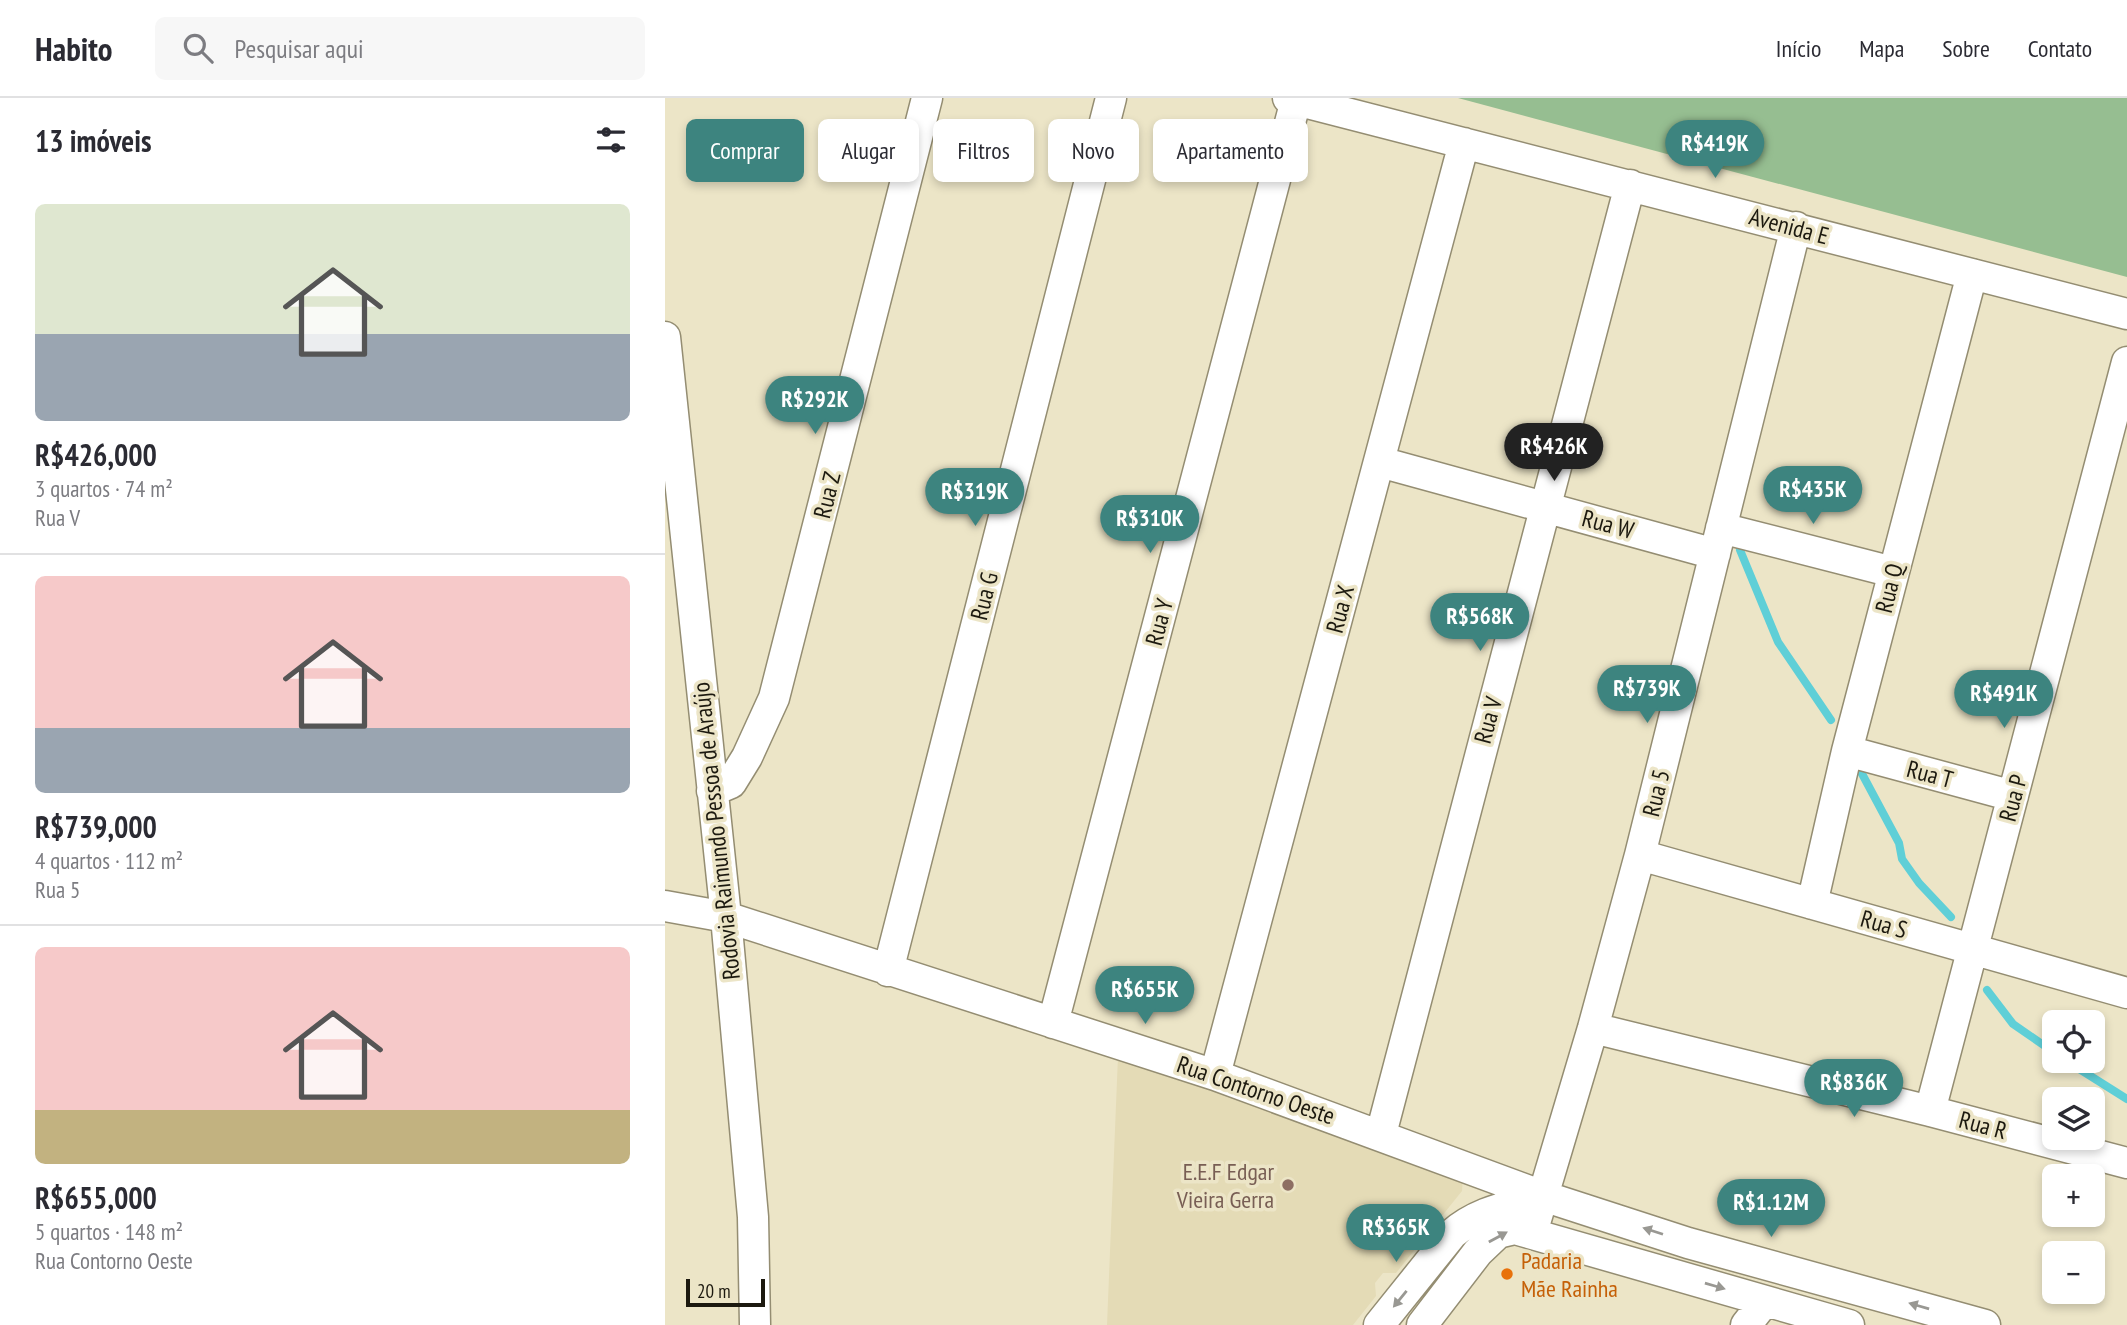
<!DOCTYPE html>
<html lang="pt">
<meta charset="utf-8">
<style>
:root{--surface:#fff;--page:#f7f7f7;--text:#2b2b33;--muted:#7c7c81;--line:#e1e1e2;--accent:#3d847f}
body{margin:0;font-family:"PT Sans Narrow",sans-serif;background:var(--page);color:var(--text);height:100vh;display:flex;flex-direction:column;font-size:26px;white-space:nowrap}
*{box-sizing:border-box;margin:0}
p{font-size:23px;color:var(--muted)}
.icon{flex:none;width:38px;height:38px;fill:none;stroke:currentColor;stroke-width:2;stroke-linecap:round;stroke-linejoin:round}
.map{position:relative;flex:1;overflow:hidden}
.drawer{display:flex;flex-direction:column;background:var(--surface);width:665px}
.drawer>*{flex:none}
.hud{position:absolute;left:21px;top:21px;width:665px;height:63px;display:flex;gap:14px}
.fabs{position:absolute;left:1377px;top:912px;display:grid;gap:14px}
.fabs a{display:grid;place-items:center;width:63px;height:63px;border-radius:10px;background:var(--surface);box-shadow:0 4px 10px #0003;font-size:35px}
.scale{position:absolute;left:21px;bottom:18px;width:79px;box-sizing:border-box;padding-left:7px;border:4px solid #1c190f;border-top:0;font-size:19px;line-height:24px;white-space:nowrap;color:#1c190f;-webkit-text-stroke:5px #ece5c7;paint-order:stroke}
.price{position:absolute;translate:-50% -60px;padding:0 16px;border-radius:24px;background:var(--accent);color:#fff;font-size:23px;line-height:46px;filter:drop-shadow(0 2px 4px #0008)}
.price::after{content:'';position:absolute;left:50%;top:42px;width:21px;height:16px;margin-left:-10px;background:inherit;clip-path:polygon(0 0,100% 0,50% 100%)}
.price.selected{background:#222;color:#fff}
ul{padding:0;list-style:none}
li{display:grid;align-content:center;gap:14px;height:371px;padding:0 35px}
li+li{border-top:2px solid var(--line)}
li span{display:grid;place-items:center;height:217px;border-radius:10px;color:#555}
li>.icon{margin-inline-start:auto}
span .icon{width:126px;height:126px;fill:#fffc;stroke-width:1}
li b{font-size:30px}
h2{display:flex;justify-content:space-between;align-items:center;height:84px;padding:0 35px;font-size:30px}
.chip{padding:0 24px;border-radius:10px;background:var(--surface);box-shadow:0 4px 10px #0003;font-size:24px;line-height:63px}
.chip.selected{background:var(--accent);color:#fff}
header{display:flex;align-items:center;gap:42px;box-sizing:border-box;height:98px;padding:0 35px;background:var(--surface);border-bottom:2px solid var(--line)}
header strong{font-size:33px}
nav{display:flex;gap:38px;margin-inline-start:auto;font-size:24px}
.search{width:490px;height:63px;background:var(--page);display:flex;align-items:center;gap:18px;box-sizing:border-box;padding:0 24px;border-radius:10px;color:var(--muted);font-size:26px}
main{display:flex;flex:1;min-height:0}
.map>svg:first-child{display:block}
</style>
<header>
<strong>Habito</strong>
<div class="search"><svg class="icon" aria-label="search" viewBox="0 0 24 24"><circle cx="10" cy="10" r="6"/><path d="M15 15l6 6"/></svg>Pesquisar aqui</div>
<nav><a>Início</a><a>Mapa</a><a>Sobre</a><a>Contato</a></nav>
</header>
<main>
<section class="drawer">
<h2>13 imóveis<svg class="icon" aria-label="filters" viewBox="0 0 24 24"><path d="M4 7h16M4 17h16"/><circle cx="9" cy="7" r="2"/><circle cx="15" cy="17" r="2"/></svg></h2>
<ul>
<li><span style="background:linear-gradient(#dfe7d0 60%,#9aa5b1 0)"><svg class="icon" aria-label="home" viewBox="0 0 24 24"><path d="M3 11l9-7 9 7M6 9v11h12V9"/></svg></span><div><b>R$426,000</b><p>3 quartos · 74 m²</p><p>Rua V</p></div></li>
<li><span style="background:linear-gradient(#f6c9c9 70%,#9aa5b1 0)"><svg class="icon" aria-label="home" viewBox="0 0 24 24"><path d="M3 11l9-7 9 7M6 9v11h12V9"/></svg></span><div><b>R$739,000</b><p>4 quartos · 112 m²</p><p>Rua 5</p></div></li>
<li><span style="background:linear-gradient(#f6c9c9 75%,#c2b280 0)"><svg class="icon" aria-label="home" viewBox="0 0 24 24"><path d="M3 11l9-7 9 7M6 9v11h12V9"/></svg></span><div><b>R$655,000</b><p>5 quartos · 148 m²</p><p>Rua Contorno Oeste</p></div></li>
</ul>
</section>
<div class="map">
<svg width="1462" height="1227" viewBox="0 0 1462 1227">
<rect width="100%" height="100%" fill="#ece5c7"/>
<path fill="#e4dbb6" d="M453,958L798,1080L797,1093L731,1175H718L710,1185L711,1198L688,1227H442Z"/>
<path fill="#96be91" d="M793,0H1462V179Z"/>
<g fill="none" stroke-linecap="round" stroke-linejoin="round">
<path stroke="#5fcfd7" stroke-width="8" d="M1075,452L1113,544L1166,622
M1195,672L1234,745L1237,761L1254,785L1286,819
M1322,892L1348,926L1390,955
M1400,962L1462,1001"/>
<g stroke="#948d72" stroke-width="33">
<path id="minor" d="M623,0L1462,216
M0,239L61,819L88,1119L90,1227
M715,364L1050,456
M1056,430L1228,474
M1182,653L1348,698
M47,693L66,685L82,659L109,600L262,0
M975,757L1462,895
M1147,806L1182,653L1307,176
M0,808L61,819L550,977L878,1098L1023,1145L1320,1227
M223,873L446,0
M388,925L631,2
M928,930L1265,1013L1462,1065
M550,977L799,45
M1265,1013L1462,264
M716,1036L965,87
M867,1135L928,930L975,757L1131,129
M714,1227L787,1136C813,1113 846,1108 878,1098
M757,1227L813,1154L833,1135L850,1131L1184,1227
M1081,1227L1100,1203"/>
</g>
<use href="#minor" stroke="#fff" stroke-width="30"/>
</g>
<defs><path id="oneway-solid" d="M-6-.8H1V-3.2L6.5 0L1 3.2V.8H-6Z" transform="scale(1.75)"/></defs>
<g fill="#999893">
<use href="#oneway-solid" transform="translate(988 1133) rotate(-162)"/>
<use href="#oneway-solid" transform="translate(833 1139) rotate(-29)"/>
<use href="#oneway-solid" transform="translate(1050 1188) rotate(16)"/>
<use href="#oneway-solid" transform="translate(735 1201) rotate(129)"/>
<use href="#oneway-solid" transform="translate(1254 1208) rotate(-164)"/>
</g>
<circle fill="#8d6e63" stroke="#ece5c7" stroke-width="2.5" cx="623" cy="1087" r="7"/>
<circle fill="#e8710a" stroke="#ece5c7" stroke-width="2.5" cx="842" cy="1176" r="7"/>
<g text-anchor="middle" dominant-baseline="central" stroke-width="7" stroke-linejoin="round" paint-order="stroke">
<g font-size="24" fill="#1c190f" stroke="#ece5c7">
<text transform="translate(1124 128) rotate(15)">Avenida E</text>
<text transform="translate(162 397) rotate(-76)">Rua Z</text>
<text transform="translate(943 426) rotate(15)">Rua W</text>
<text transform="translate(1224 490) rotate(-76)">Rua Q</text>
<text transform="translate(319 498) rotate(-76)">Rua G</text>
<text transform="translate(675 511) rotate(-75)">Rua X</text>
<text transform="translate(494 524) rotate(-75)">Rua Y</text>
<text transform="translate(823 622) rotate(-75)">Rua V</text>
<text transform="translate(1265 676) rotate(15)">Rua T</text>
<text transform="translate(991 695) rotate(-76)">Rua 5</text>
<text transform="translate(1348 700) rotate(-75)">Rua P</text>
<text transform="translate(51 733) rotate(-96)">Rodovia Raimundo Pessoa de Araújo</text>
<text transform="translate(1219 826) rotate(16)">Rua S</text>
<text transform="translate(591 992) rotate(19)">Rua Contorno Oeste</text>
<text transform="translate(1318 1027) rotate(15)">Rua R</text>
</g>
<g font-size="24" fill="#785e54" stroke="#ece5c7" text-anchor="end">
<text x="609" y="1073">E.E.F Edgar<tspan x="609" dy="28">Vieira Gerra</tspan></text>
</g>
<g font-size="24" fill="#c56008" stroke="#ece5c7" text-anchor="start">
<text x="856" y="1162">Padaria<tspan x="856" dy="28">Mãe Rainha</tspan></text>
</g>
</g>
</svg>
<div class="fabs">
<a><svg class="icon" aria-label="locate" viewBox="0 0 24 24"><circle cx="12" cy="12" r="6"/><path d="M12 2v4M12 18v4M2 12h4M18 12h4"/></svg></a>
<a><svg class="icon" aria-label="layers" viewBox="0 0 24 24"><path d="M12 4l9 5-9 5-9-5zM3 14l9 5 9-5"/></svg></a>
<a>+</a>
<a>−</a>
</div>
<div class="scale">20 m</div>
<b class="price" style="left:1050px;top:82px">R$419K</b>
<b class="price" style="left:150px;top:338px">R$292K</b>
<b class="price selected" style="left:889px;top:385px">R$426K</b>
<b class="price" style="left:1148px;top:428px">R$435K</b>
<b class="price" style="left:310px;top:430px">R$319K</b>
<b class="price" style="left:485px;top:457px">R$310K</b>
<b class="price" style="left:815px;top:555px">R$568K</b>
<b class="price" style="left:982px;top:627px">R$739K</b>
<b class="price" style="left:1339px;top:632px">R$491K</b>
<b class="price" style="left:480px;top:928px">R$655K</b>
<b class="price" style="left:1189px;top:1021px">R$836K</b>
<b class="price" style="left:1106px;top:1141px">R$1.12M</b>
<b class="price" style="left:731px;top:1166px">R$365K</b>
<div class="hud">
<a class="chip selected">Comprar</a>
<a class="chip">Alugar</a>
<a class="chip">Filtros</a>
<a class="chip">Novo</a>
<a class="chip">Apartamento</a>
</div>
</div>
</main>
